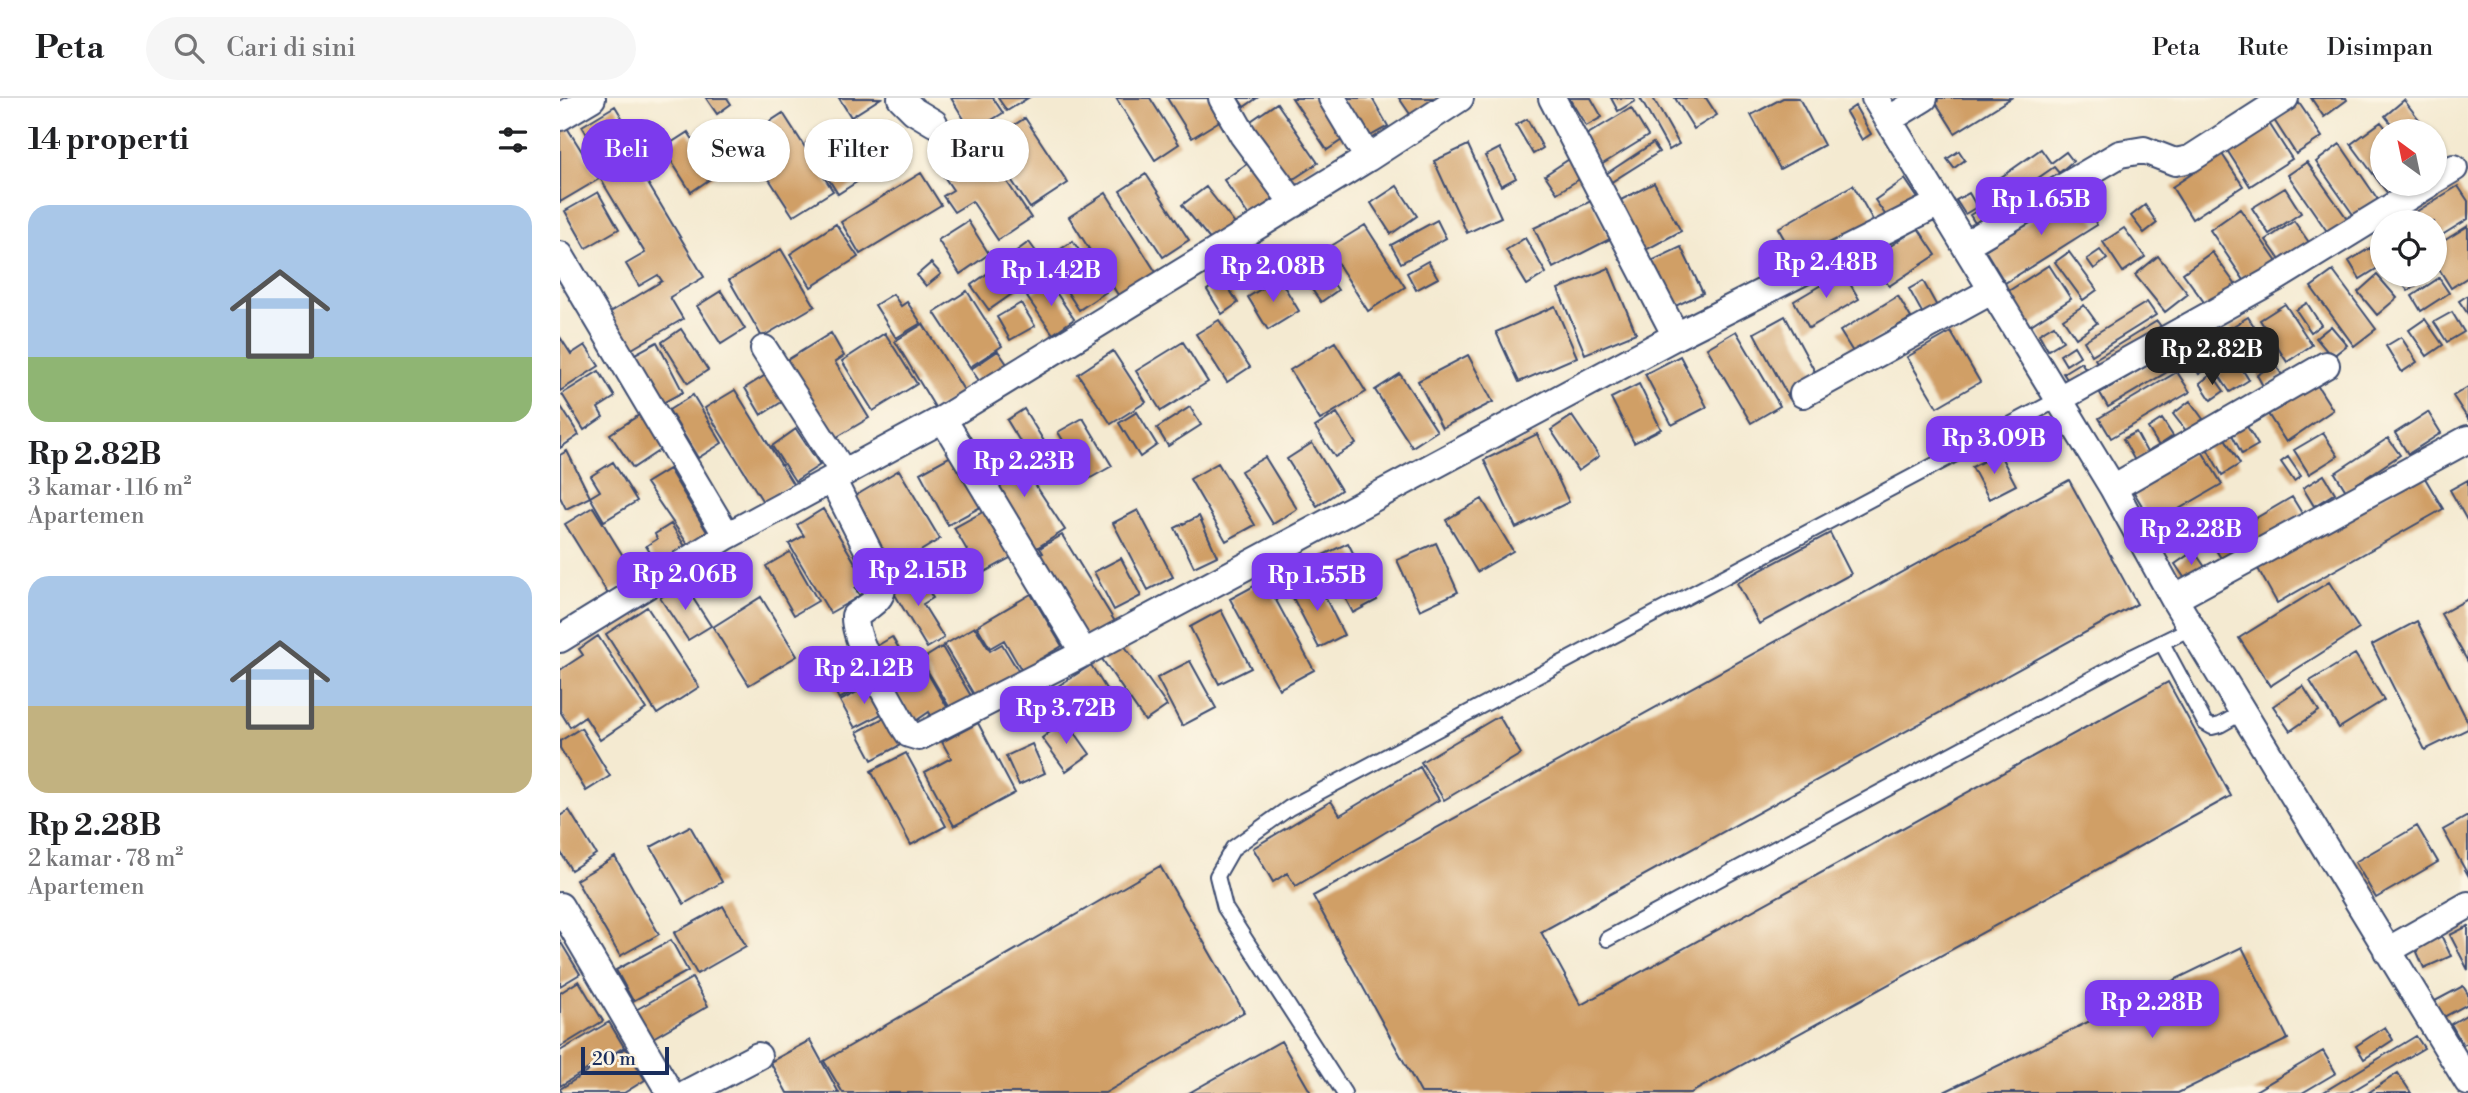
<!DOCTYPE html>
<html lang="id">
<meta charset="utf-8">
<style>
:root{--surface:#fff;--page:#f6f6f6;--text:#202124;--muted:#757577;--line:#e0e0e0;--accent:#7c3aed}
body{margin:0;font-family:"Libre Bodoni",serif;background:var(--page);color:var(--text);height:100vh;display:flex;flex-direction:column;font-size:26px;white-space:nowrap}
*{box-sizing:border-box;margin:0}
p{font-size:23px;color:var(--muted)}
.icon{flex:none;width:38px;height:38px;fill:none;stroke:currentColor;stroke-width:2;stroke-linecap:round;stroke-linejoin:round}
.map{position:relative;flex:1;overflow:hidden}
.details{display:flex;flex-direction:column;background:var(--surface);width:560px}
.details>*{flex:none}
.guide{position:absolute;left:21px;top:21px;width:665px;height:63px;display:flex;gap:14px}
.needle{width:46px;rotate:327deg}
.controls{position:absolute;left:1810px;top:21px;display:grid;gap:14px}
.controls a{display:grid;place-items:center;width:77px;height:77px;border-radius:50%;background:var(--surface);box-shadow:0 2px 5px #0004;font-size:35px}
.scale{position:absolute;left:21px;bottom:18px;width:88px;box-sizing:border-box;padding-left:7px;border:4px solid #1b2f5e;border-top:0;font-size:19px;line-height:24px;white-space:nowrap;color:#1b2f5e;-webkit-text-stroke:5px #fcf5e5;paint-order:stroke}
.price{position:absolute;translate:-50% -60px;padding:0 16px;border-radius:14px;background:var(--accent);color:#fff;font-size:23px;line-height:46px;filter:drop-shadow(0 2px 4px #0008)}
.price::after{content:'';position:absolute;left:50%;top:42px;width:21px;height:16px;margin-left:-10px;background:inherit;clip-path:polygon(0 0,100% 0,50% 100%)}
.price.current{background:#222;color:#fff}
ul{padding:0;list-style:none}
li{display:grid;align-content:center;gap:14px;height:371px;padding:0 28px}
li span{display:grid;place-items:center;height:217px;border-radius:21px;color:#555}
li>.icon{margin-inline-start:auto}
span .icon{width:126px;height:126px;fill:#fffc;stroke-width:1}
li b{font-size:30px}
h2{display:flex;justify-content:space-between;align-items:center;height:84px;padding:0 28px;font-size:30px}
.tag{padding:0 24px;border-radius:32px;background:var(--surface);box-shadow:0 2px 5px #0004;font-size:24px;line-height:63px}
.tag.current{background:var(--accent);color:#fff}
header{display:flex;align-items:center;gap:42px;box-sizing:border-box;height:98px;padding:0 35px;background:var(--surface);border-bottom:2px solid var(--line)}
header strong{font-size:33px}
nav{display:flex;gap:38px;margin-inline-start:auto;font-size:24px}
.search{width:490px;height:63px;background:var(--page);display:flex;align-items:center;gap:18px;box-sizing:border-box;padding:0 24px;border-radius:38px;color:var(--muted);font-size:26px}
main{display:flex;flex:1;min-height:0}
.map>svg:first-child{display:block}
</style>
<header>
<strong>Peta</strong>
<div class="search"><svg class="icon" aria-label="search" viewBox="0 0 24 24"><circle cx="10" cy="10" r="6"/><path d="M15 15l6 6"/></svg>Cari di sini</div>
<nav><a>Peta</a><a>Rute</a><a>Disimpan</a></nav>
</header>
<main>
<section class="details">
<h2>14 properti<svg class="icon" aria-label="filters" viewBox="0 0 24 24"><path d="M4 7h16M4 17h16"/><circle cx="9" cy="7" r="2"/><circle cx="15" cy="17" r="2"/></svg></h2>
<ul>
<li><span style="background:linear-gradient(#a9c7e8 70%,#8fb573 0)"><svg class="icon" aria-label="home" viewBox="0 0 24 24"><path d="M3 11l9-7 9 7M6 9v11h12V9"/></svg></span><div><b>Rp 2.82B</b><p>3 kamar · 116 m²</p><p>Apartemen</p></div></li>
<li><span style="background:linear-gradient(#a9c7e8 60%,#c2b280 0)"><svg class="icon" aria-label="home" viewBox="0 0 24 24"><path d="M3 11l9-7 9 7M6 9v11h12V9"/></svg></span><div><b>Rp 2.28B</b><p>2 kamar · 78 m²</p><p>Apartemen</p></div></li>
</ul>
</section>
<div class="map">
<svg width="1908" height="995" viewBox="0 0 1908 995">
<rect width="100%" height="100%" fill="#fcf5e5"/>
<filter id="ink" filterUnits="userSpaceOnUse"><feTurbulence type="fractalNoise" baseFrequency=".0143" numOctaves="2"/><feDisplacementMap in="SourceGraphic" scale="14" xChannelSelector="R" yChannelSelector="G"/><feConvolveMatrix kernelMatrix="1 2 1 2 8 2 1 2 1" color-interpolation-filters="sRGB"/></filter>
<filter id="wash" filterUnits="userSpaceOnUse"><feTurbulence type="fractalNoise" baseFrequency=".00686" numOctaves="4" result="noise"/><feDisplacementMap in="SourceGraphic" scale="28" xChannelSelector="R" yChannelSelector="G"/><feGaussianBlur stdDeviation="1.57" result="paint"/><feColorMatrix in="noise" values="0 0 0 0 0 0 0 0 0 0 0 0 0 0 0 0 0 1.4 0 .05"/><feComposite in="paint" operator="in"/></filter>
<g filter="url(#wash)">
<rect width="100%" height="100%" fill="#f4ead1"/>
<g id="blocks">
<path fill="#d09f66" d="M146,0H167L171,6L157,16Z
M279,0H321L291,19Z
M391,0H433L443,15L412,34Z
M438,0H468L447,13Z
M556,0H590L619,46L595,62Z
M607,0H654L666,19L632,40Z
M678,0H697L684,9Z
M732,0H759L785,40L767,52Z
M781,0H812L828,28L805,41Z
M839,0H879L854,22Z
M1009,0H1031L1042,19L1026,28Z
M1051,0H1073L1075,3L1058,13Z
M1080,0H1093L1119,46L1109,52Z
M1115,0H1146L1157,17L1134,31Z
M1223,0H1239L1264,47L1220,71L1191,17Z
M1373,0H1451L1395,35Z
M1751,0H1786L1787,2L1764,19Z
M1844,2L1868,33H1837L1825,18Z
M717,5L758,65L726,86L685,27Z
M1739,5L1762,39L1736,56L1714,22Z
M55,8L81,51L71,57L144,179L110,199L123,221L70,252L49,215L102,183L98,177L79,188L66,166L85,155L37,75L47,70L22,28Z
M1295,8L1311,36L1302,42L1286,14Z
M1071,10L1088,38L1041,67L1023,39Z
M223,15L273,93L233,118L183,41Z
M465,20L508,85L470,110L427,45Z
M967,21L983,50L973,56L956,27Z
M1707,22L1732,61L1690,88L1665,49Z
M1821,24L1828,33H1822V86H1841L1828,96L1791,46Z
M6,28L39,81L0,104V32Z
M272,29L303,80L278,96L246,45Z
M128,34L156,77L131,94L103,50Z
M416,37L471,120L438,142L412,103L394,114L383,98L393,92L375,65Z
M1093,45L1099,54L1045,88L1040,80Z
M1780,46L1823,109L1799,125L1756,64Z
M908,47L941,119L907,135L874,63Z
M940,50L956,80L941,88L925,58Z
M1481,51L1491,65L1506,54L1513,63L1499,75L1494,69L1449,100L1437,82Z
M1399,53L1405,62L1394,70L1387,61Z
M1662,56L1683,88L1632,121L1612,89Z
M1014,58L1026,77L997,95L985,77Z
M694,61L719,97L689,118L664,82Z
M1747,64L1793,129L1773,142L1728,77Z
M361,75L381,107L300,156L281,124Z
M586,76L629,142L603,159L560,93Z
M1345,81L1359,102L1329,122L1315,102Z
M1094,85L1121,133L1082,154L1055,105Z
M1293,87L1314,124L1239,167L1218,130Z
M837,88L857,118L831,136L811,105Z
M1898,88L1908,103V121L1874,142V124H1855L1851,117Z
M646,89L675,126L652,144L622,107Z
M1725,90L1741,115L1709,136L1692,110Z
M38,94L59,131L26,150L5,113Z
M1516,94L1537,127L1445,185L1425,152Z
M546,95L597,176L560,200L509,119Z
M1409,95L1417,109L1405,116L1396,102Z
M1031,103L1050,141L993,170L974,130Z
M1429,105L1434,112L1415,125L1410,117Z
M1585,107L1597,125L1584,135L1571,118Z
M1680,111L1717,164L1686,185L1650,132Z
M877,122L886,140L841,165L831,147Z
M408,123L429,156L400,176L378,142Z
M1734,123L1755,153L1727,172L1706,142Z
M276,126L298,159L251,189L230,156Z
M805,127L845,189L808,213L768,150Z
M1908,128V179L1891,190L1874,163V149Z
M1358,130L1376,157L1329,188L1311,161Z
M1564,130L1585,159L1563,174L1543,144Z
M965,140L986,175L967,187L946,152Z
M513,143L546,194L519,212L486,161Z
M469,144L480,159L462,172L451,157Z
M1121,149L1143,195L1105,213L1083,167Z
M1810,150L1821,168L1800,181L1789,163Z
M221,151L255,208L202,239L169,182Z
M1540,152L1547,161L1534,171L1527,161Z
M1509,154L1537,192L1523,202L1495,164Z
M1652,154L1678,190L1649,211L1623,175Z
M752,155L778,192L761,204L735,168Z
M1598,158L1628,196L1605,214L1575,177Z
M868,163L878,180L856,192L847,175Z
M371,165L381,176L366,188L357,177Z
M441,166L459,191L429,212L411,187Z
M1489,167L1511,201L1469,228L1447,194Z
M1049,170L1076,235L1025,256L998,191Z
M1773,173L1816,231L1794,248L1751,189Z
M1283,174L1299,201L1249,230L1234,203Z
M1817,177L1837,200L1817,217L1798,194Z
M1836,177H1872L1848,193Z
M719,180L739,213L708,232L688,199Z
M1879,180L1889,195L1861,213L1852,198Z
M663,181L678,205L662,216L647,192Z
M1363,183L1379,212L1365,220L1349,191Z
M489,184L514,221L493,236L467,199Z
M161,193L185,231L161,246L137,208Z
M407,193L442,248L410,269L374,214Z
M333,196L341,208L347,204L361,225L336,240L315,207Z
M1908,197V216L1899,203Z
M1338,198L1351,220L1293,254L1280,233Z
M1587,204L1596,217L1532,257L1524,243Z
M461,205L475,228L450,242L437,219Z
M1747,205L1761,227L1751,234L1736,212Z
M1725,206L1752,247L1727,264L1700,222Z
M1524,207L1537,225L1516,240L1503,221Z
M995,208L1017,259L959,284L936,234Z
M1892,214L1904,234L1887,244L1874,224Z
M1225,218L1260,283L1229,300L1194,235Z
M1688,219L1715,261L1696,273L1670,230Z
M1865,221L1883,247L1867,258L1849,232Z
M659,222L690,269L667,284L636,236Z
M1597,223L1605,234L1543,273L1535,261Z
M363,226L405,294L376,311L335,243Z
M1494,227L1503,243L1488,252L1479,236Z
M1771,228L1787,247L1772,259L1756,240Z
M1658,230L1675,258L1657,269L1640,242Z
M121,231L148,272L128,285L102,244Z
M1176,233L1220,308L1191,325L1147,250Z
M1391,234L1420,284L1377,309L1347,259Z
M271,235L284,258L275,264L309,320L272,342L224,264Z
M325,235L357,286L313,313L282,263Z
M0,239L11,256L25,247L39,268L0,293Z
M1841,239L1857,264L1842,274L1826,248Z
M97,244L123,294L99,307L73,257Z
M623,244L648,284L601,313L576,273Z
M775,244L806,294L760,322L730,272Z
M1514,248L1520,258L1506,267L1500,257Z
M1615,251L1624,264L1548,309L1540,295Z
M1640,252L1650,269L1639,276L1628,259Z
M438,253L449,269L422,287L411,271Z
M553,253L586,304L551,326L518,276Z
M908,257L933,304L882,330L858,283Z
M1120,258L1147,309L1112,327L1085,276Z
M1677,263L1689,282L1670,294L1658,276Z
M1521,264L1529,276L1511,287L1503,275Z
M1715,266L1722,277L1703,288L1697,277Z
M39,273L55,299L38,310L43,319L24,332L2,296Z
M212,273L228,300L201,317L185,290Z
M1617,274L1630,294L1551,340L1539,320Z
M840,276L877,333L852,349L815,292Z
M1652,276L1664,293L1651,302L1640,285Z
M1755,284L1773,312L1726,344L1708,316Z
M1079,286L1101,331L1074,345L1051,300Z
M1908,289V321L1893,298Z
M175,292L233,386L203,404L145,310Z
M133,297L162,345L138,360L109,312Z
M1630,303L1643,321L1627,334L1613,316Z
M0,307L19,337L0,350Z
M630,309L641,327L608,348L597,330Z
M464,311L500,369L482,380L447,322Z
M87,312L109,346L73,370L50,336Z
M577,314L597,347L580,359L559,325Z
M1868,314L1881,335L1848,356L1835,335Z
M777,315L796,346L775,359L755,329Z
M1012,318L1039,358L1018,373L991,332Z
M523,320L552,368L527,382L498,334Z
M1602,321L1613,338L1599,348L1588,330Z
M1685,325L1698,347L1682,356L1670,333Z
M236,331L260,367L235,383L212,348Z
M1576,334L1588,356L1575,363L1563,341Z
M1763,335L1778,358L1749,376L1734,352Z
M977,336L1009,404L956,430L924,362Z
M1663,337L1680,366L1662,377L1645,347Z
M1828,340L1840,357L1786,393L1775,375Z
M752,345L781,392L757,408L727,361Z
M1640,350L1662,386L1593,426L1572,391Z
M452,351L505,432L475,451L423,370Z
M7,353L30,399L40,393L31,378L53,364L77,403L44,423L30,399L6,411L0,399V357Z
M400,353L428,405L388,427L360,375Z
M1439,355L1456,387L1429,401L1412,369Z
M705,359L737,411L713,426L681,373Z
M1728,359L1741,378L1734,383L1721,364Z
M658,365L695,427L666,443L630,381Z
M109,371L150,439L131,451L86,385Z
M339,372L380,441L328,473L303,432L312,427L295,398Z
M1862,375L1883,411L1717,505L1697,469Z
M1764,377L1775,395L1754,408L1743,390Z
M1509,382L1577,506L981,834L1021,907L1608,584L1671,698L1131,995H861L753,798Z
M1908,382V424L1890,392Z
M1732,399L1743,417L1685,452L1674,433Z
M922,401L953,453L917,474L886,422Z
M33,409L76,479L48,496L5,426Z
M430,410L457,456L421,476L394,430Z
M263,411L306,483L295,490L300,498L270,515L229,446L244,438L237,427Z
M578,412L613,479L588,492L553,425Z
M1637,415L1648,430L1621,449L1610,433Z
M639,418L657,458L634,469L615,430Z
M111,426L126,450L98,467L86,448L97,441L95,436Z
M1270,435L1291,476L1199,526L1177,485Z
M502,437L557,527L527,545L474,459L483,455L480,450Z
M1666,437L1676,454L1663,463L1652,446Z
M788,445L817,502L793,515L763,457Z
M876,445L898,494L860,512L837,462Z
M1634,453L1647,472L1628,485L1615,466Z
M230,454L258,503L234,517L206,468Z
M561,460L581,498L554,512L534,474Z
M357,474L373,500L363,506L384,540L367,550L331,490Z
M756,481L784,537L759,550L730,494Z
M705,482L754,572L719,591L670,501Z
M1769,484L1799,531L1710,588L1679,540Z
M123,485L151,528L128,542L100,500Z
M471,496L502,548L480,561L485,569L466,580L444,542L430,550L417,528Z
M201,499L237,558L189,587L153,529Z
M1908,501V564L1881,516Z
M87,509L139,589L97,616L46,536Z
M661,512L691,570L659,586L630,529Z
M1857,523L1908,624V631L1865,652L1812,547Z
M415,529L430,553L442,546L462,579L419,605L384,547Z
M38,538L86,611L40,642L25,619L10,629L0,613V572L23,557L19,551Z
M332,539L353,574L331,587L310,552Z
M564,547L607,608L585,623L542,561Z
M382,549L414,603L393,615L361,562Z
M296,555L311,584L279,601L264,572Z
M1795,556L1824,602L1779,630L1750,583Z
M630,563L656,610L622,628L597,580Z
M531,567L548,594L512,617L495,590Z
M364,569L390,614L374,623L369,614L354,624L332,588Z
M312,586L327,613L295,630L280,603Z
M1743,588L1759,613L1730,633L1713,608Z
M331,616L346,644L312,662L297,634Z
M939,618L961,656L884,702L861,664Z
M506,622L530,656L506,673L482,640Z
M418,625L455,695L394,728L365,674L391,660L382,644Z
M21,630L50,678L26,693L0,650V643Z
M472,646L485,675L459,687L446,658Z
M346,655L386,728L351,747L311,673Z
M860,669L879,702L736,788L727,775L713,784L693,750L771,703L780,717Z
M9,712L36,756L11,772L0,753V718Z
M1908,718V777L1883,732Z
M130,728L162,784L124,806L91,749Z
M1857,728L1878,764L1816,800L1795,764Z
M55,759L99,836L60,858L16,782Z
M600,768L684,914L545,995H283L264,963Z
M163,808L186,848L137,876L114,835Z
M1908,828V872L1890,837Z
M1880,835L1891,858L1864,870L1854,847Z
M111,842L128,873L73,903L56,872Z
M0,843L20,876L0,888Z
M1682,849L1728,941L1618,995H1382Z
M132,880L148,908L91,941L74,913Z
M19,883L43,923L0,949V895Z
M1903,888L1908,896V906L1884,919L1875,903Z
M1908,916V945L1903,947L1891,926Z
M49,924L64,949L0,988V953Z
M1825,929L1833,942L1804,961L1796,948Z
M1856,938L1864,950L1789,995H1762Z
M250,942L279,995H227L210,964Z
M721,943L751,995H629Z
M66,950L85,982L64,995H2L0,991Z
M1763,953L1776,975L1742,995H1692Z
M1838,975L1851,995H1808Z"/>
</g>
</g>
<g filter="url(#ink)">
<use href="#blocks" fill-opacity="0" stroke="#3c4b6f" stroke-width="2"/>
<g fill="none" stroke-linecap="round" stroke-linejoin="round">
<g stroke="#3c4b6f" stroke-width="18">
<path id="service" d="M1602,545L1645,625L1652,629L1660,627L1683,614
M1047,841L1574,558L1633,529
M784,995L665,810L657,778L673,750L729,710L1499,301"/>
</g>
<g stroke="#3c4b6f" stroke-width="30">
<path id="minor" d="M341,0L354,13L374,25
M662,0L683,37L734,106
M772,0L808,60
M992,0L1116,238
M1315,0L1553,390L1614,501L1908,984
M0,19L32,0
M1328,22L1364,0
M1874,82L1894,70
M1405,147L1560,56L1584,52L1615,64L1630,61L1725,0
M0,157L167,438
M204,251L283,374
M1243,296L1433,192
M1499,301L1716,180L1869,86
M383,321L524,555
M272,381L321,478C327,501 312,505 295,518C294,546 329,600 343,627L349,636L359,639L524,555L1116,238L1379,105
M1553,390L1766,267
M1614,501L1908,341
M0,541L167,438L383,321L808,60L900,0
M0,808L110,995
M1827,853L1908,807
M127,995L198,958"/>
</g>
<use href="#service" stroke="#fff" stroke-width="14"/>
<use href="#minor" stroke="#fff" stroke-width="26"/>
</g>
</g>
</svg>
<div class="controls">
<a><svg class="needle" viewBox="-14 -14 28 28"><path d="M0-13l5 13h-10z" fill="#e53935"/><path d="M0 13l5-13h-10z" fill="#757577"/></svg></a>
<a><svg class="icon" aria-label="locate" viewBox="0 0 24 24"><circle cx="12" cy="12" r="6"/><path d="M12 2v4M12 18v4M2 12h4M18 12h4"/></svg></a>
</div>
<div class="scale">20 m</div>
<b class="price" style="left:1481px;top:139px">Rp 1.65B</b>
<b class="price" style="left:1266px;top:202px">Rp 2.48B</b>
<b class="price" style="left:713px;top:206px">Rp 2.08B</b>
<b class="price" style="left:491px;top:210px">Rp 1.42B</b>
<b class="price current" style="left:1652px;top:289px">Rp 2.82B</b>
<b class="price" style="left:1434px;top:378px">Rp 3.09B</b>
<b class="price" style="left:464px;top:401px">Rp 2.23B</b>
<b class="price" style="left:1631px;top:469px">Rp 2.28B</b>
<b class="price" style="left:358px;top:510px">Rp 2.15B</b>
<b class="price" style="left:125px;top:514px">Rp 2.06B</b>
<b class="price" style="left:757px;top:515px">Rp 1.55B</b>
<b class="price" style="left:304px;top:608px">Rp 2.12B</b>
<b class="price" style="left:506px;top:648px">Rp 3.72B</b>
<b class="price" style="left:1592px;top:942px">Rp 2.28B</b>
<div class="guide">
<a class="tag current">Beli</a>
<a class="tag">Sewa</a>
<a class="tag">Filter</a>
<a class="tag">Baru</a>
</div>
</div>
</main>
